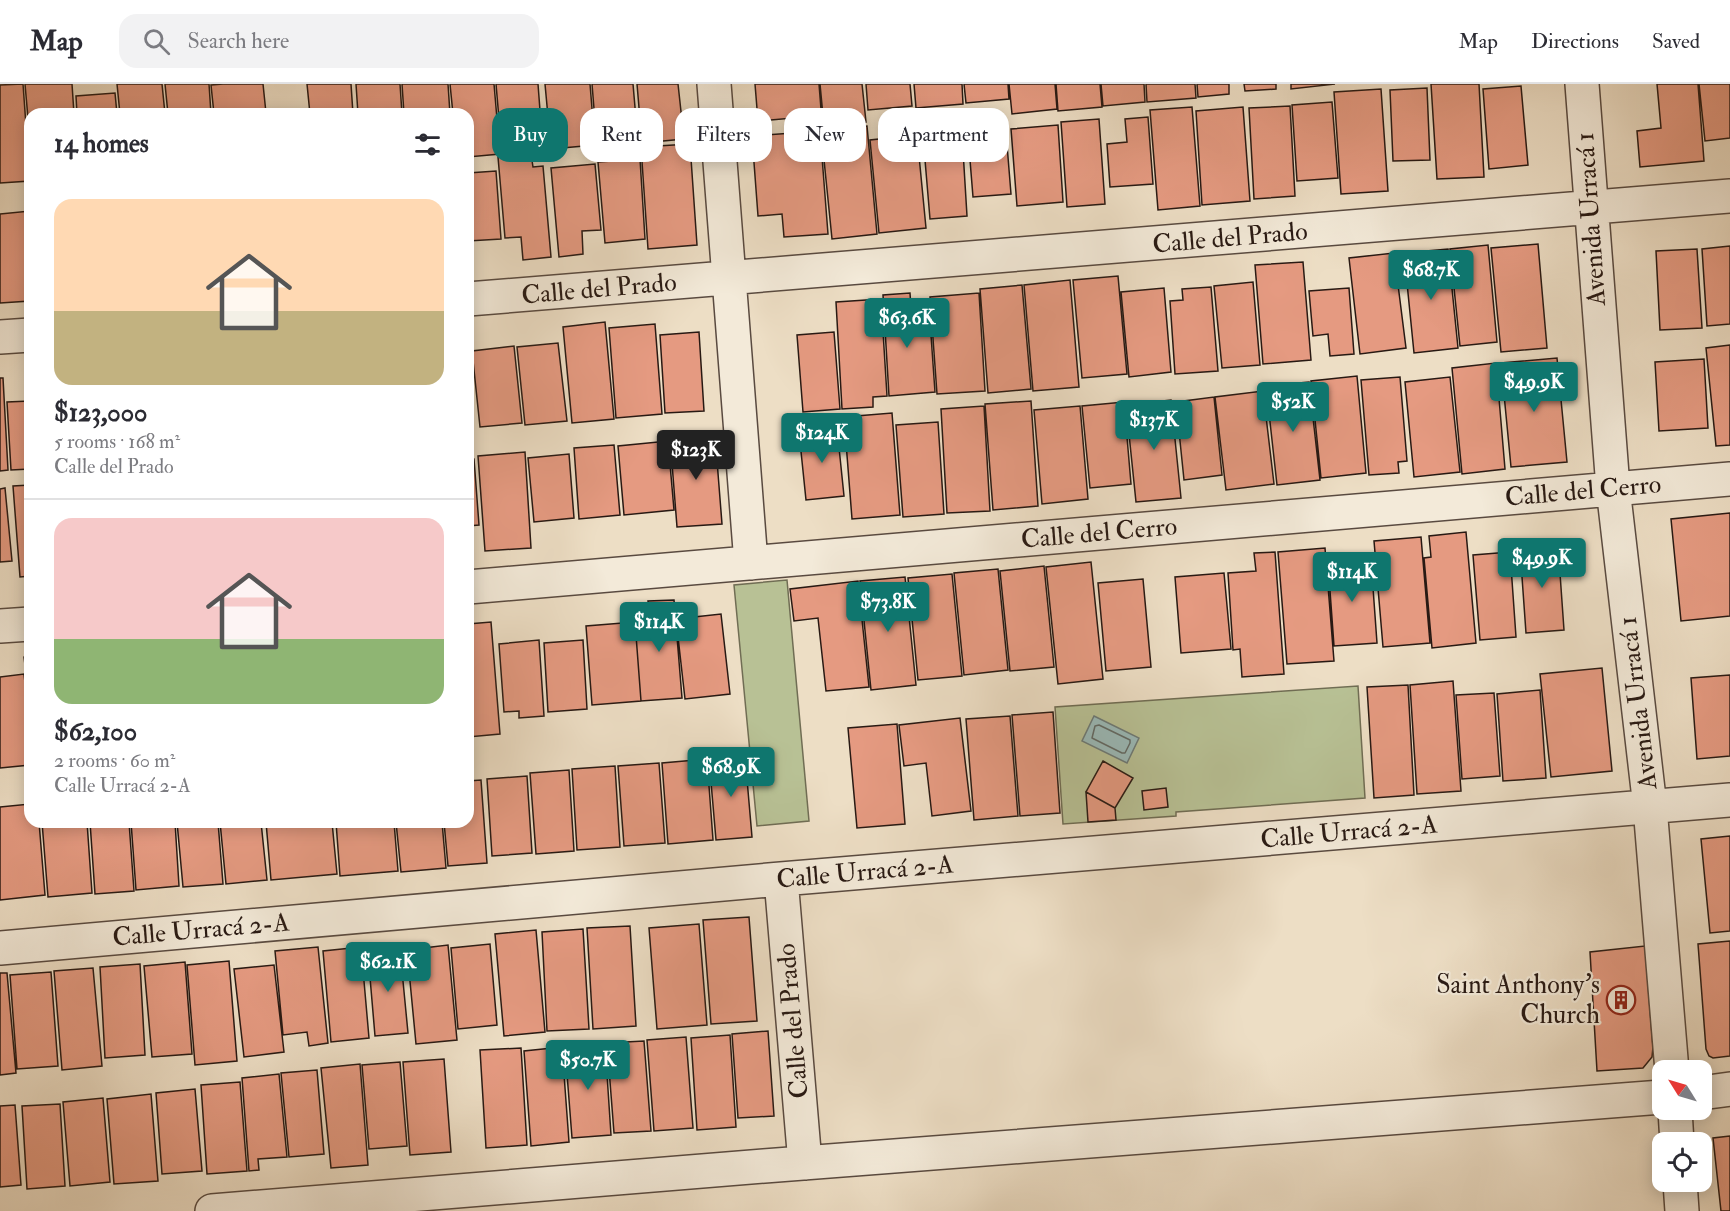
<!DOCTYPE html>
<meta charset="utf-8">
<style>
:root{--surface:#fff;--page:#f2f2f3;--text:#2b2b33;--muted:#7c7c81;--line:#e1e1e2;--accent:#0f766e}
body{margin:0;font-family:"IM FELL Double Pica",serif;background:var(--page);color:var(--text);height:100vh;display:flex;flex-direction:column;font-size:22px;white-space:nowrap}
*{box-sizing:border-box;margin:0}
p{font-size:20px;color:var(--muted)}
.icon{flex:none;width:33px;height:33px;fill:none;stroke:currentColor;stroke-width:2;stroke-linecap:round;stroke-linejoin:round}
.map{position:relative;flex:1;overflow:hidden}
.panel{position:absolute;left:24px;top:24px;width:450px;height:720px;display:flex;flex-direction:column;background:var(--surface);border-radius:18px;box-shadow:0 3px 15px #0003}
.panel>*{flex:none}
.top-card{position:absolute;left:492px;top:24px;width:570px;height:54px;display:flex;gap:12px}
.needle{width:39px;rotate:307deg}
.tools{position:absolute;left:1652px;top:976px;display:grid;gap:12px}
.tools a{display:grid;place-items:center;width:60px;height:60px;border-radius:12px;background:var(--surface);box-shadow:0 3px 15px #0003;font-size:30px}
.price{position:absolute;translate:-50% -51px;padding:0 14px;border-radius:6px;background:var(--accent);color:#fff;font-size:20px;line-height:39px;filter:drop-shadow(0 2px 3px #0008)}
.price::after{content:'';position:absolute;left:50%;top:36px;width:18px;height:14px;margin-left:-9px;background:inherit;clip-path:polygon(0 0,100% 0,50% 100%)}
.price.on{background:#222;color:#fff}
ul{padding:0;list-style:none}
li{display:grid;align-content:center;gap:12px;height:318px;padding:0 30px}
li+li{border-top:2px solid var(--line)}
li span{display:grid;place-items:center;height:186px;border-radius:18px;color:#555}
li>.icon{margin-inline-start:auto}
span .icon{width:108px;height:108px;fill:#fffc;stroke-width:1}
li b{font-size:26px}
h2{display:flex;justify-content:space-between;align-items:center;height:72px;padding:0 30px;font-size:26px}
.chip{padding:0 21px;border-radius:18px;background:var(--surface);box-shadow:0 3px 15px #0003;font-size:21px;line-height:54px}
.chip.on{background:var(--accent);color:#fff}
header{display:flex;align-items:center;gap:36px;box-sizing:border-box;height:84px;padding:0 30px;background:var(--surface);border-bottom:2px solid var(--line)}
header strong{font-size:28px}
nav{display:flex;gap:33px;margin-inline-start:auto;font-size:21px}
.search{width:420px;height:54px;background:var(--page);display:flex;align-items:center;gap:15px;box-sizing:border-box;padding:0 21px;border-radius:18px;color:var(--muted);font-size:22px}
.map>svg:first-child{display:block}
</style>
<header>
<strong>Map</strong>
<div class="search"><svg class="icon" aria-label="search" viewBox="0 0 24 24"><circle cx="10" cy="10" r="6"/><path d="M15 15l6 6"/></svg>Search here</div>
<nav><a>Map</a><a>Directions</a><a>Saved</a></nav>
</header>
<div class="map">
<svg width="1730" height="1127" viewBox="0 0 1730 1127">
<rect width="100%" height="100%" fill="#eddec5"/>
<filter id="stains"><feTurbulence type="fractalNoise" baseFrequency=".00333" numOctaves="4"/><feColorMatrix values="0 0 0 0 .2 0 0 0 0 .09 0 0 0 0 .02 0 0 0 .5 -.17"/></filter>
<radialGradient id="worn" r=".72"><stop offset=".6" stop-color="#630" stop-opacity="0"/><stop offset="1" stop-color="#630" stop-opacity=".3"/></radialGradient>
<path fill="#b8c195" stroke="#706d54" stroke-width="1.5" d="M787,496L809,737L757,742L734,501Z
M1358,602L1365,714L1176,728V732L1063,740L1055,623Z"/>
<path fill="#9abbba" stroke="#6c7a77" stroke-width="1.5" d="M1094,632L1139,654L1127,679L1082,657Z"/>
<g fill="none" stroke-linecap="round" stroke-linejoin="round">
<path stroke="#616a66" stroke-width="1.5" d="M1099,641L1130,656V659L1125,669H1122L1092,654L1095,642Z"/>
</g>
<path fill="#e59a81" stroke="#281913" stroke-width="1.5" d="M23,0L30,97L0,99V1Z
M25,0H72L74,30H30V57Z
M117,0H162L165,30H120Z
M165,0H209L211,30H168Z
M223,0H263L266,29L278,27L279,30H214L211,1Z
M307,0H351L353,30H310Z
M356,0H400L402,30H358Z
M402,0H448L450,30H404Z
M450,0H494L500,70L468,73V30H453Z
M496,0H538L543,66L502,70Z
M545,0H590L595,61L551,65Z
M592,0H633L638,58L597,62Z
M637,0H678L684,55L642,59Z
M755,0H819L822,38L793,41V34L758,37Z
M820,0H862L866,38L824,42Z
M866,0H910L912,22L868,26Z
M914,0H962L963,20L916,24Z
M964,0H1008L1009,15L966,19Z
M1009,0H1055L1057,25L1012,30Z
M1056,0H1100L1102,23L1058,27Z
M1101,0H1144L1145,18L1103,22Z
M1146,0H1195L1196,14L1147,18Z
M1197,0H1229V10L1198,13Z
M1244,0H1276V5L1245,7Z
M1291,0H1335L1291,5Z
M1431,0H1479L1484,93L1437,95Z
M1657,0H1698L1704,77L1640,83L1637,47L1661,44Z
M1699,0H1730V54L1705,57Z
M1521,2L1528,81L1489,85L1483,5Z
M1427,4L1430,76L1393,77L1390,6Z
M1381,5L1388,107L1341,110L1334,8Z
M115,9L117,30H77L76,12Z
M1332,18L1338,94L1297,97L1292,21Z
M1290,22L1295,112L1254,115L1249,24Z
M1192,23L1200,122L1158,126L1150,26Z
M1243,23L1250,117L1202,121L1196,27Z
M1148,33L1153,100L1110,103L1107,60L1127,58L1125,35Z
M1099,35L1105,120L1067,123L1061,38Z
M1005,36L1011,110L973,113L967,39Z
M1058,41L1063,118L1017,122L1011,45Z
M867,42L877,150L832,155L821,46Z
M820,47L828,150L784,153L782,130L758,132L752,52Z
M962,50L967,132L930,135L925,76L941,75L940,51Z
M917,51L926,144L879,149L870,56Z
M690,60L697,161L648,165L641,63Z
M531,70L533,83L543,82L551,173L523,176L521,153L505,154L498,73Z
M640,75L645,155L605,159L598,78Z
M595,80L601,146L582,147L583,170L559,173L551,84Z
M496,87L501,155L468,157V89Z
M30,127V217L0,219V130Z
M1538,160L1547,264L1501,268L1491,164Z
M1488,161L1497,258L1460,262L1450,165Z
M1730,162V240L1707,242L1702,165Z
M1448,165L1458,264L1414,269L1404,169Z
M1697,165L1702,244L1660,246L1656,167Z
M1394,169L1406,264L1360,270L1349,174Z
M1303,178L1311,276L1263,280L1255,181Z
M1118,192L1127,290L1082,294L1073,196Z
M1070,196L1079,303L1033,307L1024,201Z
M1253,198L1260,281L1222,284L1214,202Z
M1022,201L1031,305L988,309L980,205Z
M1211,203L1218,287L1175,290L1170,217L1183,216L1182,205Z
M1164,204L1171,288L1129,293L1121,208Z
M1349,204L1354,270L1330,272L1328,250L1313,252L1309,207Z
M910,209L912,239L930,237L935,308L889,312L883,211Z
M979,209L985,307L937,310L930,213Z
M881,215L887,312L873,313V323L842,325L836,218Z
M605,238L614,335L572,339L563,243Z
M655,240L662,330L616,334L609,244Z
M699,248L704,327L665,329L660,251Z
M834,248L840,325L803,328L797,251Z
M558,259L567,337L525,341L517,263Z
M1730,261V361L1716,362L1706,264Z
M514,262L522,339L480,343L472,267Z
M1557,274L1567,378L1511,383L1501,279Z
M1704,275L1708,344L1659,347L1655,278Z
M1496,279L1505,385L1462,390L1452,284Z
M468,289L473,347L468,348Z
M1357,292L1366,389L1321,394L1311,297Z
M1400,293L1407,377L1398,378L1399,389L1369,391L1361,296Z
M1450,293L1460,388L1414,393L1405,298Z
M0,294H3L8,386L0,387Z
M1309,298L1320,396L1277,401L1266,302Z
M1263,307L1274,400L1226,406L1215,313Z
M1214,313L1222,391L1184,396L1176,318Z
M1171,316L1181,414L1136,418L1126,321Z
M30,317V385L11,386L7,318Z
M1031,317L1038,422L993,426L985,320Z
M1124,318L1131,400L1090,404L1082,322Z
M984,322L990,427L947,429L941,325Z
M1080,322L1088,415L1042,420L1034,326Z
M892,329L900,431L852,435L844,333Z
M938,338L944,430L903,433L896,341Z
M837,344L844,412L806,416L799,348Z
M715,351L722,440L677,443L670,354Z
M668,357L674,426L624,431L618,362Z
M614,361L620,431L579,435L574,364Z
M525,368L531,464L485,467L478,372Z
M569,370L574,434L534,438L528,374Z
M474,375L479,441L468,442V376Z
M30,401V492L20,493L13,402Z
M5,404L12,477L0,478V405Z
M1730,429V532L1681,537L1671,435Z
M1466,448L1476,559L1432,564L1424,474L1431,473L1429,452Z
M1421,453L1430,559L1383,563L1374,457Z
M1558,461L1564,546L1526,549L1520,465Z
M1325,464L1334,577L1287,580L1278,468Z
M1275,468L1284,590L1242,593L1240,565L1233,566L1228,489L1256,487L1254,469Z
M1510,468L1516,553L1480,556L1473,471Z
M1371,476L1377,559L1334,562L1328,479Z
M1091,478L1103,595L1058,600L1046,483Z
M1044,482L1054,583L1010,587L1000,487Z
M998,485L1008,586L964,591L954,489Z
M1224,489L1231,565L1181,569L1175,493Z
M952,490L962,592L918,596L908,494Z
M905,493L916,601L871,606L860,497Z
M1143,495L1151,583L1106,587L1098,499Z
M858,497L869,603L826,607L818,534L794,537L790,505Z
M674,516L682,614L641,617L635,538L650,536L648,517Z
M721,530L730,610L685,615L676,535Z
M491,538L500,650L468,653V540Z
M635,538L641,617L592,621L586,542Z
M539,556L544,632L519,634V627L504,628L499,560Z
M583,556L587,625L548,628L544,559Z
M30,572V620L24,573Z
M1602,584L1612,687L1551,693L1540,590Z
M24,590L30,643V681L0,684V593Z
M1730,591V672L1697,675L1691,594Z
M1453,597L1461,707L1417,710L1410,601Z
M1408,601L1414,711L1374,714L1367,603Z
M1540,606L1546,694L1503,697L1497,610Z
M1494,609L1500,692L1462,695L1456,611Z
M1053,628L1060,729L1020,732L1012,631Z
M1010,632L1018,732L974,736L966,635Z
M960,634L971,727L932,732L926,679L904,682L899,641Z
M897,640L905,740L857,744L848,644Z
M745,672L752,753L716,756L709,675Z
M707,675L713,756L668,760L662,679Z
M1103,677L1133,694L1115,724L1086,708Z
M659,679L665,759L624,762L618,682Z
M615,682L620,763L577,766L572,685Z
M569,686L574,767L536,770L530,689Z
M527,692L532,769L492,772L487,695Z
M481,696L487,779L448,782L444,738H468V697Z
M1166,704L1168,723L1144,726L1142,707Z
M1086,708L1115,724L1116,736L1088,738Z
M30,720V738H39L45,811L0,816V723Z
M42,738H87L92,809L48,813Z
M90,738H129L134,807L95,810Z
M131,738H175L179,802L136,806Z
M177,738H218L223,800L183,803Z
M220,738H261L267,796L226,800Z
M266,738H332L337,790L271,796Z
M336,738H394L398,787L340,792Z
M396,738H442L446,784L401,788Z
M1730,752V847L1710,849L1701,755Z
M749,833L757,937L711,940L703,836Z
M699,840L707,941L657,945L649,844Z
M630,842L636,942L593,945L587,844Z
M583,845L589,945L547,947L542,848Z
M536,846L545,948L504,952L495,850Z
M1730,857V972L1713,974L1709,972L1706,965L1698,860Z
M490,860L497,941L458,945L451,864Z
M448,861L457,956L416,960L407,866Z
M1645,862L1653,963L1652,973L1643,984L1597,987L1590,868Z
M318,863L328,959L309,962L307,948L283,951L275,867Z
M361,863L369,954L331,958L323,867Z
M400,866L408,949L375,952L368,870Z
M229,877L237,977L195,981L187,881Z
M185,878L192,970L152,973L144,882Z
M140,880L145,971L105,974L100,883Z
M274,881L284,968L244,973L234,885Z
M93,884L102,982L62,986L54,887Z
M51,888L58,982L17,985L10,891Z
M0,889H7L16,989L0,991Z
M768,947L774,1032L738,1034L732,950Z
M730,951L736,1043L697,1046L691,954Z
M686,953L693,1044L654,1047L647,956Z
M644,957L651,1047L614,1049L607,959Z
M605,960L611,1051L572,1054L565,964Z
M562,963L569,1058L531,1062L524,967Z
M521,964L527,1061L486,1064L480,966Z
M444,975L451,1068L410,1071L403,978Z
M400,978L407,1062L369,1065L362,981Z
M360,980L368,1081L331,1084L321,984Z
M317,986L324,1070L289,1073L281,989Z
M279,990L287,1073L258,1075L259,1086L249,1087L242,994Z
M240,998L247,1087L207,1090L201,1001Z
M195,1005L202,1087L162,1090L156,1009Z
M151,1010L158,1097L114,1100L107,1015Z
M103,1014L110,1098L70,1102L63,1018Z
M60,1020L65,1102L27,1105L22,1022Z
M15,1021L21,1101L0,1103V1022Z
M1730,1052V1127H1721L1713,1054Z"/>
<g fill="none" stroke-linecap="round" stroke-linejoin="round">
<g stroke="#594a40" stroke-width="36">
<path id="minor" d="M714,0L751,479
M1582,0L1613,404L1650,723L1672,987
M468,215L1730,112
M0,253L30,251
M468,503L1730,395
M0,542L30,540
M781,795L805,1079
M0,864L781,795L1730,716
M1701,1009L1730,1005
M1675,1026L1677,1059
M1680,1098L1682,1127
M212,1127L764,1082L1662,1013"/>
</g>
<use href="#minor" stroke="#f3ead9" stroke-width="33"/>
</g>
<defs>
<g id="building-ring" transform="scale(1.5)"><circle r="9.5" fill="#f3ead9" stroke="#8f2418" stroke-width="1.5"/><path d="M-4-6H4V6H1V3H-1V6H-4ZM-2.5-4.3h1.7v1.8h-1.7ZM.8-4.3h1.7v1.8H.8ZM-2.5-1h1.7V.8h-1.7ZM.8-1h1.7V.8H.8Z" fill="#8f2418"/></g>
</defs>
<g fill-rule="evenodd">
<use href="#building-ring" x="1621" y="916"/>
</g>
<g text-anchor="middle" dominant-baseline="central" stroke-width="4.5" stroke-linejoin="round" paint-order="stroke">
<g font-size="26" fill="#281913" stroke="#f3ead9">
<text transform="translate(1591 135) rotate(-94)">Avenida Urracá 1</text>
<text transform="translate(1230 154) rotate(-5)">Calle del Prado</text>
<text transform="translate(599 205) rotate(-5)">Calle del Prado</text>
<text transform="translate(1583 407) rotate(-5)">Calle del Cerro</text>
<text transform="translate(1099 449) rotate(-5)">Calle del Cerro</text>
<text transform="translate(1638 619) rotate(-97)">Avenida Urracá 1</text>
<text transform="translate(1349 748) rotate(-5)">Calle Urracá 2-A</text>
<text transform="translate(865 788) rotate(-5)">Calle Urracá 2-A</text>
<text transform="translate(201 846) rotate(-5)">Calle Urracá 2-A</text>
<text transform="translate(793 937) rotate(-95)">Calle del Prado</text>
</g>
<g font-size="26" fill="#281913" stroke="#f3ead9" text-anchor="end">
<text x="1600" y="901">Saint Anthony's<tspan x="1600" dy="30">Church</tspan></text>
</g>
</g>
<rect width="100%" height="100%" filter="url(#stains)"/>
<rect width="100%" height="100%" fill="url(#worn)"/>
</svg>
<div class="tools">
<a><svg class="needle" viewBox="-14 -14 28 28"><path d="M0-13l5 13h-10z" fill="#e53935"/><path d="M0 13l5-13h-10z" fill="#7c7c81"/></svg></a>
<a><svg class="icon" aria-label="locate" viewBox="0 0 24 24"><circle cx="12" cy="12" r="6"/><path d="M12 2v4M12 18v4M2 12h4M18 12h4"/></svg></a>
</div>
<b class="price" style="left:1431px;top:217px">$68.7K</b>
<b class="price" style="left:907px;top:265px">$63.6K</b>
<b class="price" style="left:1534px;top:329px">$49.9K</b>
<b class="price" style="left:1293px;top:349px">$52K</b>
<b class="price" style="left:1154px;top:367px">$137K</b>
<b class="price" style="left:822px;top:380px">$124K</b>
<b class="price on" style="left:696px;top:397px">$123K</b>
<b class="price" style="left:1542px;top:505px">$49.9K</b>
<b class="price" style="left:1352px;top:519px">$114K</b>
<b class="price" style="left:888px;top:549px">$73.8K</b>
<b class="price" style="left:659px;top:569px">$114K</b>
<b class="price" style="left:731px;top:714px">$68.9K</b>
<b class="price" style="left:388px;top:909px">$62.1K</b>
<b class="price" style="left:588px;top:1007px">$50.7K</b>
<div class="top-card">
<a class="chip on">Buy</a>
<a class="chip">Rent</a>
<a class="chip">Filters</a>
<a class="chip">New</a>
<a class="chip">Apartment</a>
</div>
<section class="panel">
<h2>14 homes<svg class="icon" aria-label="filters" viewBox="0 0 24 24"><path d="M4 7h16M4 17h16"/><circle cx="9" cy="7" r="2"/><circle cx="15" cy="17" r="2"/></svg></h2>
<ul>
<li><span style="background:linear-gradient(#ffd9b3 60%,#c2b280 0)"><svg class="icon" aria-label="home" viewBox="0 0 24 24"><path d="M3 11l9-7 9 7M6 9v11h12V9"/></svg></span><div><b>$123,000</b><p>5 rooms · 168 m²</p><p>Calle del Prado</p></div></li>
<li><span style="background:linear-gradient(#f6c9c9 65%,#8fb573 0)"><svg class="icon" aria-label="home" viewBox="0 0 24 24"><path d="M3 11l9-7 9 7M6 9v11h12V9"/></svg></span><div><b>$62,100</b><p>2 rooms · 60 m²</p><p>Calle Urracá 2-A</p></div></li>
</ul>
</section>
</div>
